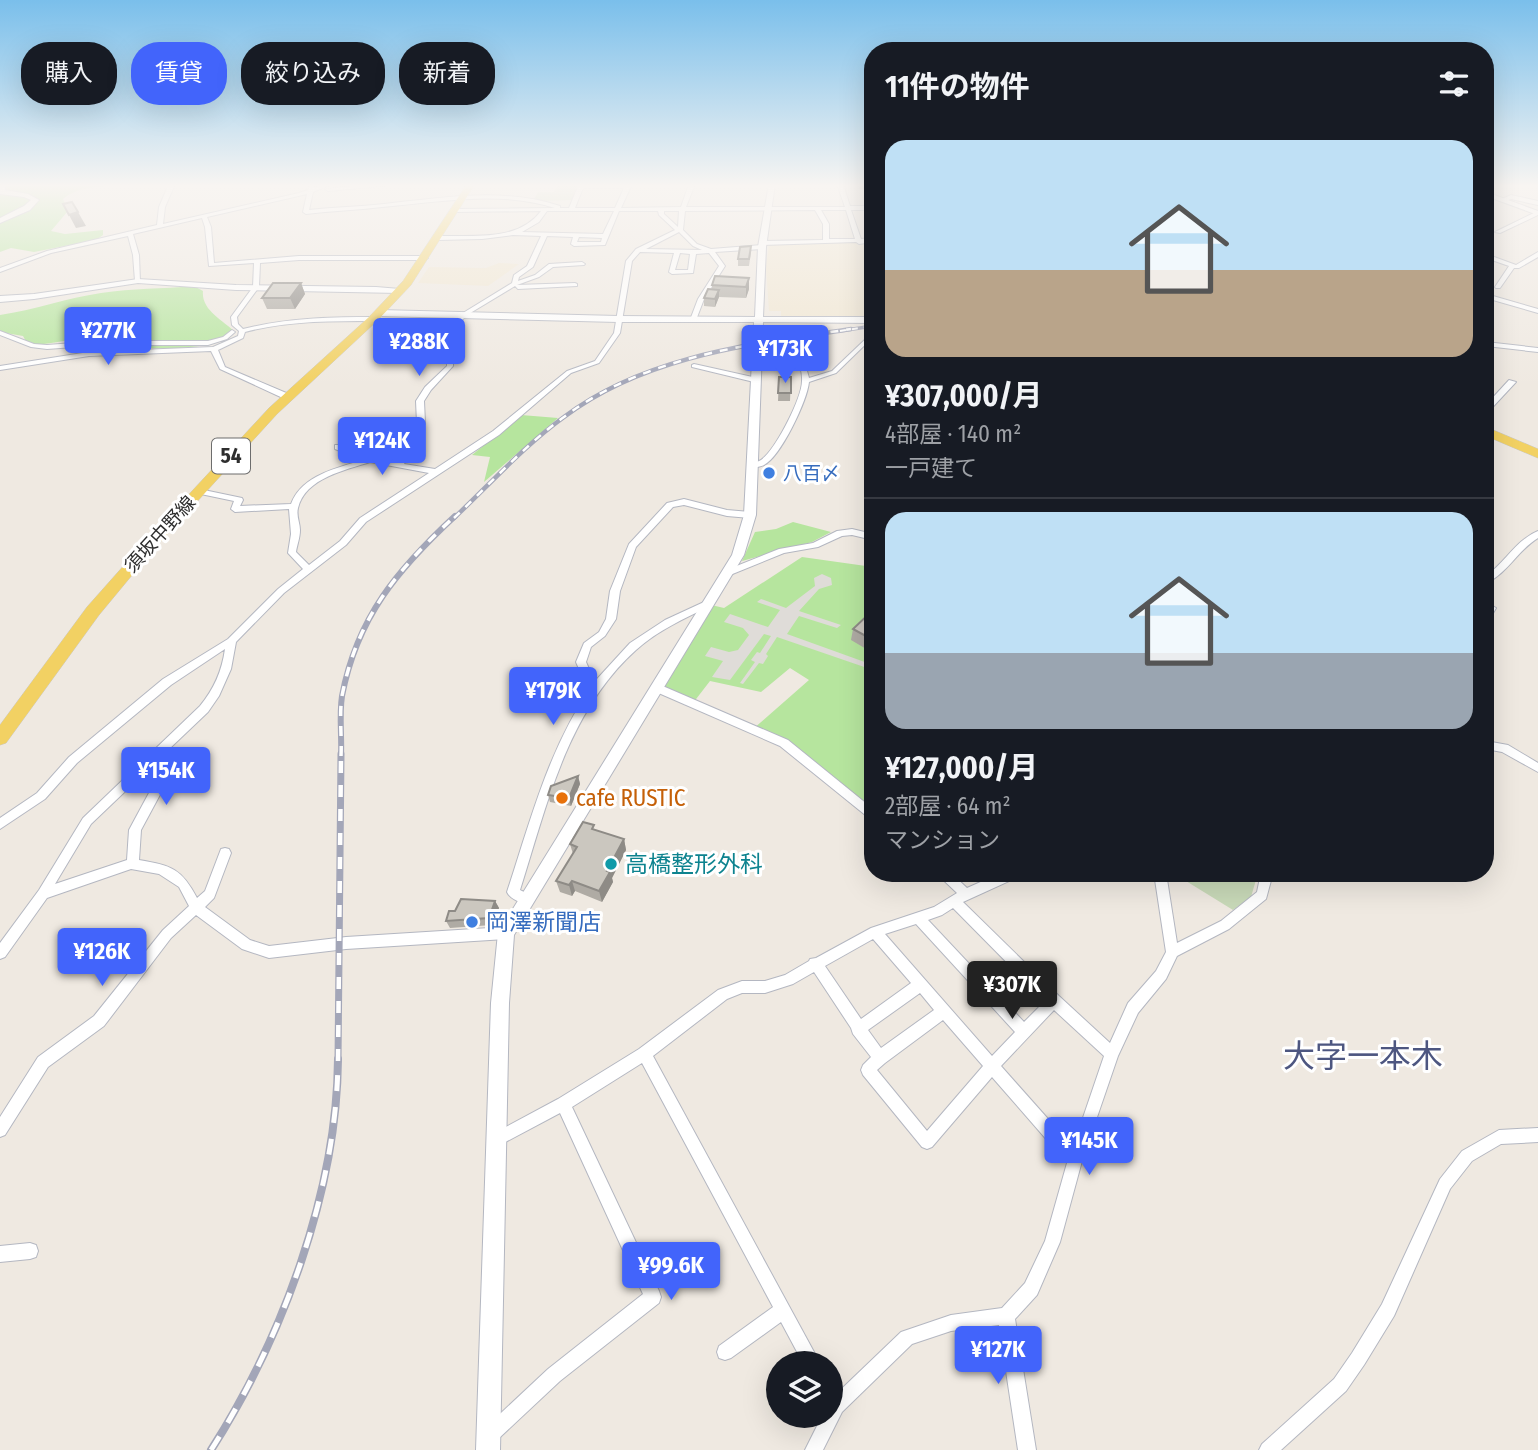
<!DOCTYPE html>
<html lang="ja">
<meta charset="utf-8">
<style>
:root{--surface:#171b24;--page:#20242c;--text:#f1f3f6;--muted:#9ea1a6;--line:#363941;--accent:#4264fb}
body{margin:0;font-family:"Fira Sans Condensed","Noto Sans JP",sans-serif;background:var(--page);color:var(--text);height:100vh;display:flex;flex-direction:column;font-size:26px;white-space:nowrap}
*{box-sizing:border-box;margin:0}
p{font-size:23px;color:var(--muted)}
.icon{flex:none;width:38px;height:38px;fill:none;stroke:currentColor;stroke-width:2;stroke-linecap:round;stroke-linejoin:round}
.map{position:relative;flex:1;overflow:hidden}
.panel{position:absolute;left:864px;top:42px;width:630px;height:840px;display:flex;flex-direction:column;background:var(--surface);border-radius:28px;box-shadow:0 7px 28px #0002}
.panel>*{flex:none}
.top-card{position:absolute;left:21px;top:42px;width:665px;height:63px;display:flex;gap:14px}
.buttons{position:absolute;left:766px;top:1351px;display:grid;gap:14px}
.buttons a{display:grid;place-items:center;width:77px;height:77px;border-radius:50%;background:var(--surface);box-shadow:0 7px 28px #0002;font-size:35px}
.price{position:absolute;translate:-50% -60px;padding:0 16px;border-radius:7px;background:var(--accent);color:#fff;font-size:23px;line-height:46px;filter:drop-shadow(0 2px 4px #0008)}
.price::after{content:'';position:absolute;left:50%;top:42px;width:21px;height:16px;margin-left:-10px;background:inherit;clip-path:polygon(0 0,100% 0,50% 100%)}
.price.current{background:#222;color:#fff}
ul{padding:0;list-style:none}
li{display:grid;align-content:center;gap:14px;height:371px;padding:0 21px}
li+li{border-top:2px solid var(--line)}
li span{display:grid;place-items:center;height:217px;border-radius:21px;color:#555}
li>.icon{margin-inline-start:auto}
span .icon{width:126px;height:126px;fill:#fffc;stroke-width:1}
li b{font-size:30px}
h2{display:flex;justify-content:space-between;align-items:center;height:84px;padding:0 21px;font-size:30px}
.chip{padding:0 24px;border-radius:28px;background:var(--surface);box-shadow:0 7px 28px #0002;font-size:24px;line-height:63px}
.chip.current{background:var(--accent);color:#fff}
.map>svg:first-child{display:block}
</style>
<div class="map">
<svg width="1538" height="1450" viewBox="0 0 1538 1450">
<rect width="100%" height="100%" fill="#efe9e1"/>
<path fill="#f0e6d1" d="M873,242V316L781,317V311H769L766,267L769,244Z
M499,263L519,264L488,286L418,283L429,267L486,268Z"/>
<path fill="#b6e59e" d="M0,184H124C105,187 77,186 63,199L68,211L51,231L65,234L103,230V235L96,240L34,252L11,248L0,252Z
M194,286L203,291C201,310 223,320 235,332C221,349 163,350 141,347C128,344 112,336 99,337C75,337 52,345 28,345L23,336L0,332V315C34,310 67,298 101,293C133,288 162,289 194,286Z
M521,415L558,418L484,482L490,457L472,455Z
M793,522L831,532L812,542L742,561L755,532L776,529Z
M802,557L873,567V815L800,754L753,729L809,680L790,668L761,692L710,681L693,703L658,688L707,604L724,608Z"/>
<path fill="#c8d9b8" d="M563,184H582L574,200L533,201L538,192H554L557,186Z
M1173,873H1258L1251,897L1233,910Z"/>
<path fill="#dfdcd8" d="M822,574L831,578L832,585L819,589L799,611L841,625L837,628L799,616L787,634L873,665V670L777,637L766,654L768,656L763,664L759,663L743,684L740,683L755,662L751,660L757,652L760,653L771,636L764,634L730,680L712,677L723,661L705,656L711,647L729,652L738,650L749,635L743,628L724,622L730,614L768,627L780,610L757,602L761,599L786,608L815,586L814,578Z"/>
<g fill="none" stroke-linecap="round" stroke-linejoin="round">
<g stroke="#b4b7c1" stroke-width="2">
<path id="minor" d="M169,184H175L165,207L163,224L299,193L308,190L310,184H314V188L325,184H332L313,192L309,210C334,207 359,207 384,204C442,198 503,187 560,206V208H569L579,184H632L621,208L681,207L689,184H695L686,207H845L837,184H843L850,206H873V210H851L861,239L873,238V242L859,244L856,242L762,245L759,243L762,241L823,240V224L815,210L685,211L683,230L697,244L711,249L762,245L765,247L762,249L715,252L725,266L704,299L696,320L693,322L690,320L698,299L719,266L709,253L696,254L693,273L672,274L669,272L674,253L640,252L632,261L620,333L599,363L571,373L499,435L366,522L346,545L284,593L236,642L231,669L219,696L208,712L167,751L169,778L141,830L139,860C171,865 182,869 197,898L205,891L221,849L225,848L229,849L231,853L214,898L205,907L250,940L269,946L346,937L506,927L510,929L512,933L510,937L506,939L346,949L269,958L242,949L196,915L171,938L104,1026L48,1067L5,1135L0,1137V1117L38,1057L94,1016L163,930L189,906L179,887L159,874L131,869L47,898L5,957L0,959V943L39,890L83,818L200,706C214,689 222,671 225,649L171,685L77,763L45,799L0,829V818L37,793L69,757L163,679L228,639L278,589L303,569L288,553L291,534L289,509L235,512L231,509L234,501L196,493L195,491L199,489L242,498L243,500L240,506L291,504C302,475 337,468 363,460L335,449V445H341L372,458L396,462L417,423L416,401L425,387L447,366V357L439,349L454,321L463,313L512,283L514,275L527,266L541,236L513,235L482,239L438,240L435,238L438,236C473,235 518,242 541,211L456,212L454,209L555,208C500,190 439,202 382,207C357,210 331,211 306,214L303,212L307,194L207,217L211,227L214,263L299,256H425L428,258L425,260H299L260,263L259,287L237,317L238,324L243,329C286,318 329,317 373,317L376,319L373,321C330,321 287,321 245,332L243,338L218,350L225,367L291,395V399H285L220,369L211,351L89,356L0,370V366L89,352L213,347L238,336L239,331L232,325L231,317L253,287L254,263L209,266L205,227L202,218L133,234L139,255L140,282L135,281L133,255L128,236L51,253L0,272V268L47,251L157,225L159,207ZM583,188H624L615,208H575ZM821,210H846L855,239H829V224ZM547,211H614L603,234L522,232L539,222ZM619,211H658L659,215L675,230L636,249L626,261L614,333L595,361L567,371L493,431L435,469L404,464L425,423L424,401L431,390L453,366V356L446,349L459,323L467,315L515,286L518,289L577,286V284L575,283L517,285L539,277L553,267L584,265L585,264L582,262L549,264L535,275L518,281L519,277L533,267L547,236L573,237L571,244L574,246L605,245ZM664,211H679L678,227L664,214ZM679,232L693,246L702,250L646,249ZM579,237L602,238L601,242H577ZM680,253L690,254L688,270H675ZM370,462L429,473L360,518L340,541L309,565L296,552C297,545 300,538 300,530C300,523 296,516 298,508C305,478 346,470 370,462ZM157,761V778L129,830L127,860L55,884L91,824Z
M375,184H402L328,191L325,189Z
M870,184H873V186H871Z
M1511,195L1538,201V205L1511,199L1503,202L1500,200Z
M1538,211V215L1500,233L1495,232Z
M1538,252V257L1519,268H1514L1500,288H1496L1495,287L1509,266L1486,258V254L1516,265Z
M1486,294L1538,309V313L1486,298Z
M232,330L235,332L227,339L208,345H101L47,349L31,347L0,335V331L34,344L47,345L101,341H208L223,337Z
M873,332V337L836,373L809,382C807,401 781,456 764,465C760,467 753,468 748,468V464C752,463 756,463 759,461C774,454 802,398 802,381C803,366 794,352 786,341L787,340H791L804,360L809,378L832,371Z
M1486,342L1538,348V352L1486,346Z
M694,364L757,378L758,380L754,382L692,367V365Z
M1509,380L1516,382L1489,411H1486V405Z
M684,499L727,510L750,512L754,515L750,518L727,516L684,505L673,507L636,547L620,591L616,619L605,636L591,647L586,662L593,678L597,679L630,643L665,620L704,602H710L712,604L710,606C684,619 658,630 636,650C567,712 547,805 520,890L530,895L532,899L530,903L526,904C519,902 510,899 507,892C530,822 549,747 592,686L585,683L576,662L584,643L599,632L606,619L610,591L629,544L667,503Z
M852,529L873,534V540L852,535L842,536L818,547L784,553L730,575L727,576L722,573L724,571L779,549L813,543L837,531Z
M1538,531V538C1518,550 1507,574 1486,583V576C1505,563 1516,540 1538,531Z
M1486,602L1496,608L1489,620L1486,621Z
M658,684L788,740L873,809V820L869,818L780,746L654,691L653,688Z
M1486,741L1508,745L1538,763V772L1502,752L1486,749Z
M936,873H951L967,888L1001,873H1020L1018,877L963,902L1059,996L1110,1043L1128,1003L1156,971L1166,952L1154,873H1166L1177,943L1221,921L1257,892L1261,873H1273L1266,899L1229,929L1177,956L1166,979L1138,1013L1118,1056L1082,1161L1060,1242L1037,1295L1015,1319L1036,1450H1018L999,1325L951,1331L912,1344L842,1412L823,1450H805L822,1416H831V1399L901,1332L951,1315L1002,1308L1025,1283L1045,1241L1067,1163L992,1077L932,1147L927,1149L922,1147L863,1075L861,1070L863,1065L871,1057L853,1034L851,1028L814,972L793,984L765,993H742L727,999L653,1056L820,1363H803L781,1322L731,1358L725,1360L719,1358L717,1352L719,1346L773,1307L642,1063L572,1107L659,1291L661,1297L659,1303L560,1381L497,1440L491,1443L485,1440L482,1434L485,1428L548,1369L643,1294L560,1113L496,1147L491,1145L489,1140L491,1135L558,1099L639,1049L718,990L742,981H765L785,975L809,961L810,959L816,958L871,928L934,907L957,893ZM953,908L1045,1001L1024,1022L928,920L942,915ZM916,924L1015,1032L992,1056L885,934ZM873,939L911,983L861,1019L825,966ZM920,993L934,1010L881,1048L868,1030ZM1054,1010L1104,1056L1073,1147L1001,1066ZM943,1020L983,1066L927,1131L877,1070L885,1063Z
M1538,1128V1142L1501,1144L1472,1161L1450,1189L1394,1316L1364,1365L1346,1391L1281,1450H1259L1262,1444L1334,1379L1352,1353L1382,1304L1440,1179L1462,1151L1499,1130Z
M30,1243L36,1245L38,1251L36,1257L30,1259L0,1262V1246Z"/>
</g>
<g stroke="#b4b7c1" stroke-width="2">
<path id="tertiary" d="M0,184H5V190L28,194L39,200L30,210L0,223V218L24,206L31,200L24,197L0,194Z
M769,184H775L766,247L763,317H873V323L763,322L756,515L744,555L514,935L509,1003L500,1450H476L491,1003L498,933L732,555L744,515L754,322H618L379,316L375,313L379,310L618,316L755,317L758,247Z
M1486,192L1538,211V215L1486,196Z
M138,279L236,285L376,287L400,289L404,291L400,293L236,290L138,283L34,299L0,302V296L34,294Z"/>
</g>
<g stroke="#c9c9c9" stroke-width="1">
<path id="primary" d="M467,184H475L411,285L377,321L277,414L152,551L99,615L6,743L0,745V725L87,607L142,545L269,408L369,317L403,281Z
M1486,427L1538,449V458L1486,436Z"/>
</g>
<use href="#minor" fill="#fff" fill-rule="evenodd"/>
<use href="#tertiary" fill="#fff" fill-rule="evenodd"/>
<use href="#primary" fill="#f2d163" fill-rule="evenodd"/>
<g stroke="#a3a6b8" stroke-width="3.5">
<path id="rail-far4" d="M840,331L873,326"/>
</g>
<g stroke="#a3a6b8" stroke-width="4.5">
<path id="rail-far3" d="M454,518C489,485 525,445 564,417C646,355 753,344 851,329"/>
</g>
<g stroke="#a3a6b8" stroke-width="6">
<path id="rail-far2" d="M341,756C342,737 339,715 342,696C357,617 398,569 455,516"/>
</g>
<g stroke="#a3a6b8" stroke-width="7">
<path id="rail-far1" d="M338,1061L341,754"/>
</g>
<g stroke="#a3a6b8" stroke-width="8">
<path id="rail" d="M211,1450C282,1339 337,1192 338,1059"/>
</g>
<use href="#rail-far4" stroke="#fff" stroke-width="2" stroke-dasharray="6" stroke-linecap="butt"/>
<use href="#rail-far3" stroke="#fff" stroke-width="2.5" stroke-dasharray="8" stroke-linecap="butt"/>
<use href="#rail-far2" stroke="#fff" stroke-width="3.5" stroke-dasharray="10" stroke-linecap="butt"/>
<use href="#rail-far1" stroke="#fff" stroke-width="4.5" stroke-dasharray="12" stroke-linecap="butt"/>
<use href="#rail" stroke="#fff" stroke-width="5" stroke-dasharray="16" stroke-linecap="butt"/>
</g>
<path fill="#afaba4" d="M857,184H872L871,189H859Z
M751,252L749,266H738V259Z
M749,278V289L746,298L719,297L715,307L704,306V298L712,289V285Z
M301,283L305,294L295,309H267L262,298Z
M779,377H791L790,401H778Z
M873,610V653L851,640L853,629Z
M578,776L580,784L571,806L550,802L548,795Z
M595,830L624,839L626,850L612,878L613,882L602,902L575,891L572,896L560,892L556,881L573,854L570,844Z
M495,901L499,908L492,925L450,928L446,921L455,911Z"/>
<path fill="#8e8b86" d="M78,212L86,226L76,228L69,215Z
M749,278V289L746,298V287Z
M301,283L305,294L295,309L290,298Z
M719,290V297L715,307V299Z
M578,776L580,784L571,806L569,798Z
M624,839L626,850L612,878L613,882L602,902L599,891L607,871Z
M572,881L575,891L572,896L569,885Z
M495,901L499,908L492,925L489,918Z"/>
<path fill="#cbc7bf" stroke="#8e8b86" stroke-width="2" d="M72,202L78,212L69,215L63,204Z
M751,246L749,259H738L740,247Z
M715,276L749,278L746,287L712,285Z
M273,283H301L290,298H262Z
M708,289L719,290L715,299L704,298Z
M779,377H791V393H778Z
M873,610V640L853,629Z
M578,776L569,798L548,795L551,786Z
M583,822L594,825L592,829L624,839L607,871L610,872L599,891L572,881L569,885L556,881L577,847L570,844Z
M461,899L495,901L489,918L446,921L449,911H455Z"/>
<linearGradient id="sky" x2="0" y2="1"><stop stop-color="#7abfeb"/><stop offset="0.48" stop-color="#f8f5f2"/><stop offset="1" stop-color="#f8f5f2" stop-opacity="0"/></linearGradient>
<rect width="1538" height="387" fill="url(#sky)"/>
<g fill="#3f7fe0" stroke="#fff" stroke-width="2.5">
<circle cx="769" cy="473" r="7"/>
<circle cx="472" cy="922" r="7"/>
</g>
<circle fill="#e8710a" stroke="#fff" stroke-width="2.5" cx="562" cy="798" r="7"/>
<circle fill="#0f9aa8" stroke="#fff" stroke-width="2.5" cx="611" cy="864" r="7"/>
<g text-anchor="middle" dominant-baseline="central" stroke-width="6" stroke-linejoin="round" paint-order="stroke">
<g font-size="19" fill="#366cbe" stroke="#fff" text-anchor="start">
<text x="783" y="473">八百〆</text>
</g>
<g font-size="19" fill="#2e2e2e" stroke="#fff">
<text transform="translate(160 534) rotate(-48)">須坂中野線</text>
</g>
<rect fill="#fff" stroke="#6d6d6d" stroke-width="2" x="212" y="438.5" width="38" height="35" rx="5"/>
<g font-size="21" font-weight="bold" fill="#2e2e2e">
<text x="231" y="456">54</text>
</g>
<g font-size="23" fill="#c56008" stroke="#fff" text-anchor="start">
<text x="576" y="798">cafe RUSTIC</text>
</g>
<g font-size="23" fill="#0d838f" stroke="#fff" text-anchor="start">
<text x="625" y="864">高橋整形外科</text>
</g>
<g font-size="23" fill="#366cbe" stroke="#fff" text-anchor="start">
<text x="486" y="922">岡澤新聞店</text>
</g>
<g font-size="32" fill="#4d5680" stroke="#fff">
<text x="1363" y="1056">大字一本木</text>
</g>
</g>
</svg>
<div class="buttons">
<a><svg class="icon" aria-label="layers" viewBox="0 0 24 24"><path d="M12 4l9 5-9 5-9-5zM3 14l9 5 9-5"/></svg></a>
</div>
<b class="price" style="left:108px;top:367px">¥277K</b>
<b class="price" style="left:419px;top:378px">¥288K</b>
<b class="price" style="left:785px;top:385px">¥173K</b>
<b class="price" style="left:382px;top:477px">¥124K</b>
<b class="price" style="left:553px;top:727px">¥179K</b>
<b class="price" style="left:166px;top:807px">¥154K</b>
<b class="price" style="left:102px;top:988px">¥126K</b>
<b class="price current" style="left:1012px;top:1021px">¥307K</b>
<b class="price" style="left:1089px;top:1177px">¥145K</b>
<b class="price" style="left:671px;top:1302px">¥99.6K</b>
<b class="price" style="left:998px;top:1386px">¥127K</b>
<div class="top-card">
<a class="chip">購入</a>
<a class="chip current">賃貸</a>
<a class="chip">絞り込み</a>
<a class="chip">新着</a>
</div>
<section class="panel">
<h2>11件の物件<svg class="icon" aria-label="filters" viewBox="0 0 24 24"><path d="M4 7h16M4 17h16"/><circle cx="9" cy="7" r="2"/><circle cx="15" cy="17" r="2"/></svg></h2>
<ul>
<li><span style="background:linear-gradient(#bfe0f5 60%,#b9a48a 0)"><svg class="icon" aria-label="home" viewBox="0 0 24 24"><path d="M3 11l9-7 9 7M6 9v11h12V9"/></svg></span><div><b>¥307,000/月</b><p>4部屋 · 140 m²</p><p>一戸建て</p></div></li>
<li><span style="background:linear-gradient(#bfe0f5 65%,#9aa5b1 0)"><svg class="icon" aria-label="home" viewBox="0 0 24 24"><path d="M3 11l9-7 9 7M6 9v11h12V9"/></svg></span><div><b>¥127,000/月</b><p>2部屋 · 64 m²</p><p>マンション</p></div></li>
</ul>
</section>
</div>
